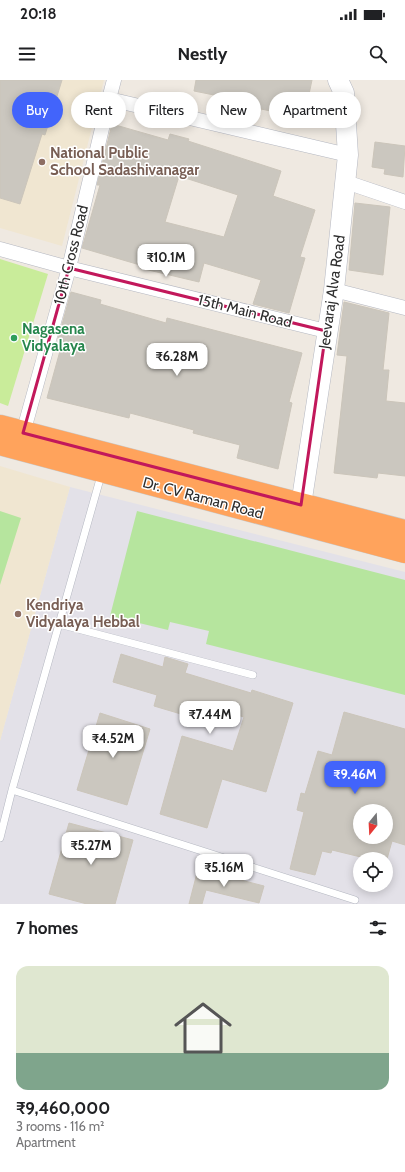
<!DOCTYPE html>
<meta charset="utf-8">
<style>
:root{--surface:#fff;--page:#f2f2f2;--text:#202124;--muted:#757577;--line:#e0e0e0;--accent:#4264fb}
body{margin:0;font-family:Cabin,sans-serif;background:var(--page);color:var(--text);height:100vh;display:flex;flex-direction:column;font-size:15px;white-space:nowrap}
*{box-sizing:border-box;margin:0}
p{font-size:13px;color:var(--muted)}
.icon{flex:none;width:22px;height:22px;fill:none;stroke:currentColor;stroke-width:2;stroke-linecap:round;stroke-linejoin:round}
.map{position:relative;height:824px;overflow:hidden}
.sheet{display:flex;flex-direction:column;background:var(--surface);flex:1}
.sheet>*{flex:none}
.hud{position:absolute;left:12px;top:12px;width:381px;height:36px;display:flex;gap:8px}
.needle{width:26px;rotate:198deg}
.buttons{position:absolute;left:353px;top:724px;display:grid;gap:8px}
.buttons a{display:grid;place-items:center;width:40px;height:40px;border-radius:50%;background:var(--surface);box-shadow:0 2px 10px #0003;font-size:20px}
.price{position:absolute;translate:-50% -34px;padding:0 9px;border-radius:8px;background:#fff;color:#222;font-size:13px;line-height:26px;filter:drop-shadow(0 1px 2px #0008)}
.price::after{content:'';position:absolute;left:50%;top:24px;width:12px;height:9px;margin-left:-6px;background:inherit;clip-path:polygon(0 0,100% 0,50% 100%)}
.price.on{background:var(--accent);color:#fff}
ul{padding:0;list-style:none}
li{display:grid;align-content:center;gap:8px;height:212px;padding:0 16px}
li+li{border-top:1px solid var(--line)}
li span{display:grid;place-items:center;height:124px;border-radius:12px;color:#555}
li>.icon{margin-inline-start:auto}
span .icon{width:72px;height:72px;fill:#fffc;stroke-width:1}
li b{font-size:17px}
h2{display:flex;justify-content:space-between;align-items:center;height:48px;padding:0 16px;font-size:17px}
.chip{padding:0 14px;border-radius:18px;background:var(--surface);box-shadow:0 2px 10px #0003;font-size:14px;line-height:36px}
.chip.on{background:var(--accent);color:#fff}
.status{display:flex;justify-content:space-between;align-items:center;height:28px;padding:0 20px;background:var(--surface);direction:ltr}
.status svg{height:11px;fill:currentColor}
header{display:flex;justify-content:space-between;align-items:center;height:52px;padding:0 16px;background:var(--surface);font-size:18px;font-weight:700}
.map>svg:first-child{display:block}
</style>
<div class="status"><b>20:18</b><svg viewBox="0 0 49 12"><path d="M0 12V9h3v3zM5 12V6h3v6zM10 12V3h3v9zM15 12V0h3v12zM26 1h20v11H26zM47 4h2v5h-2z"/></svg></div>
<header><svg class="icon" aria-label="menu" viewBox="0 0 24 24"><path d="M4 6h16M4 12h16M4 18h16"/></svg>Nestly<svg class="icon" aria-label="search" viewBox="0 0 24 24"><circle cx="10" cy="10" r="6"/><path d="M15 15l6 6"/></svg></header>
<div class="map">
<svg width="405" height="824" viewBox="0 0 405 824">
<rect width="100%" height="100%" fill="#efe9e1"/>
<path fill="#e3e1e8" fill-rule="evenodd" d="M70,407L405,492V824H0V661ZM360,731H386V757H360ZM360,779H386V805H360Z"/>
<path fill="#f0e6d1" d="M0,0H104L62,166L0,148Z
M0,386L70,407L0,661Z"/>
<path fill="#b6e59e" d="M0,431L21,438L0,505Z
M137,431L405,500V615L206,564L209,551L170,542L168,550L110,536Z"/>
<path fill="#c9ec9a" d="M0,179L48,194L8,326L0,323Z"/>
<path fill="#cbc7bf" stroke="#cbc5ba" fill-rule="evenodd" d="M0,0H62L45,55L42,54L20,124L0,118Z
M196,0H312L304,38L261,29L260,34L227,27L229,18L194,11Z
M112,44L168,60L170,54L189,59L188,61L281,91L273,116L315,130L300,177L305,178L289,233L253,224L261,200L204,183L199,202L140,188V185L82,168L100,105H97ZM179,96L238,115L224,157L165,142Z
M375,62L405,66L403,97L384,94L385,89L372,87Z
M355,123L390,127L383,195L349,190Z
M71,212L101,220L100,224L166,243L167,238L302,273L289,322L292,323L278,389L237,378L240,365L193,353L194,350L130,333L129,338L47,318L63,260L58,259Z
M344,222L389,233L383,290H389L386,321L405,323V396L378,393L377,398L334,393L347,276L337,275Z
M121,574L163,587L165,577L188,584L185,593L251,613L252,610L293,623L266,712L222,699L207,748L160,734L182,656L233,671L244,637L195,623L191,637L154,626L157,615L113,602Z
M344,632L405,649V765L392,761L387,779H369L332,770L331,773L322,771L315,795L290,789L304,732L297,730L301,713L305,714L318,671L332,675ZM360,731H386V757H360Z
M100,633L150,649L127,725L77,710Z
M69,743L133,760L115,824H87L49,814Z
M198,789L264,806L259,823L206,810L202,824H189Z"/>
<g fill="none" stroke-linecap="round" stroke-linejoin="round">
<g stroke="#b4b7c1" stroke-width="8">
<path id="lane" d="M59,544L253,595
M12,710L102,392
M0,758L12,710L355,820"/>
</g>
<g stroke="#b4b7c1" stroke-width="15">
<path id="street" d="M114,0L109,19L348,75
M346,102L405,122
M0,169L69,188L326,251
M334,210L405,228
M23,353L69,188L109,19"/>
</g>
<g stroke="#b4b7c1" stroke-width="21">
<path id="secondary" d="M301,425L334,210L348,75L344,13L338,0"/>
</g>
<g stroke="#c9c9c9" stroke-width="23">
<path id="highway" d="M0,346L405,451
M0,364L405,472"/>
</g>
<use href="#lane" stroke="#fff" stroke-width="7"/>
<use href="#street" stroke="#fff" stroke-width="14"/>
<use href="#secondary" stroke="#fff" stroke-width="20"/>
<use href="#highway" stroke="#ffa35c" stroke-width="22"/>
</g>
<path fill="none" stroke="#c2185b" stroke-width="3" stroke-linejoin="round" d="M69,188L326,251L301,425L23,353Z"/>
<g fill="#8d6e63" stroke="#fff" stroke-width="1.5">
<circle cx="42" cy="82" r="4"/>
<circle cx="18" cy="534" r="4"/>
</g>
<circle fill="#2e9e5b" stroke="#fff" stroke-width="1.5" cx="14" cy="258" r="4"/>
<g text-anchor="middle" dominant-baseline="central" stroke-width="3" stroke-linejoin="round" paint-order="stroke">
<g font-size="15" font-weight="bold" fill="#785e54" stroke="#fff" text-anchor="start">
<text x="50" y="73">National Public<tspan x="50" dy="17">School Sadashivanagar</tspan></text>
<text x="26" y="525">Kendriya<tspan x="26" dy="17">Vidyalaya Hebbal</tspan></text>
</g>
<g font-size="15" fill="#2e2e2e" stroke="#fff">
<text transform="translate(71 175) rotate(-76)">10th Cross Road</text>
<text transform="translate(332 212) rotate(-82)">Jeevaraj Alva Road</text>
<text transform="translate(245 231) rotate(14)">15th Main Road</text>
<text transform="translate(203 418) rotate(15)">Dr. CV Raman Road</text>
</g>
<g font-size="15" font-weight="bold" fill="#27864d" stroke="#fff" text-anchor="start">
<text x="22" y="249">Nagasena<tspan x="22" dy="17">Vidyalaya</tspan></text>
</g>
</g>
</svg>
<div class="buttons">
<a><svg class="needle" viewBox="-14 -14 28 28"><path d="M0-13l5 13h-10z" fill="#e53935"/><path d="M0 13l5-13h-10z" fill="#757577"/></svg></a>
<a><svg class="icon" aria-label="locate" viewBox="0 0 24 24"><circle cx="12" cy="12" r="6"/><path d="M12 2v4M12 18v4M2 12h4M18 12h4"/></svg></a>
</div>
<b class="price" style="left:166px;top:198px">₹10.1M</b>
<b class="price" style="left:177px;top:297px">₹6.28M</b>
<b class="price" style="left:210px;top:655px">₹7.44M</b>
<b class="price" style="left:113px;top:679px">₹4.52M</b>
<b class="price on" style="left:355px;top:715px">₹9.46M</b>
<b class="price" style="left:91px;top:786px">₹5.27M</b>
<b class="price" style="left:224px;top:808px">₹5.16M</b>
<div class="hud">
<a class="chip on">Buy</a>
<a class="chip">Rent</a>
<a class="chip">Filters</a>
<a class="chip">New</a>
<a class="chip">Apartment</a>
</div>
</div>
<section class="sheet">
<h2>7 homes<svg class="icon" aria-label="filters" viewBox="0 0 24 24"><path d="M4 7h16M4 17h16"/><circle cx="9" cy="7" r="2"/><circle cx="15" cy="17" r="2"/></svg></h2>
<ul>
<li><span style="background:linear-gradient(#dfe7d0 70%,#7fa58c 0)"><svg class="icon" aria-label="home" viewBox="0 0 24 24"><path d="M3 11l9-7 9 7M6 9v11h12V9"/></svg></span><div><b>₹9,460,000</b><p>3 rooms · 116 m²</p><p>Apartment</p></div></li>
</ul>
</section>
